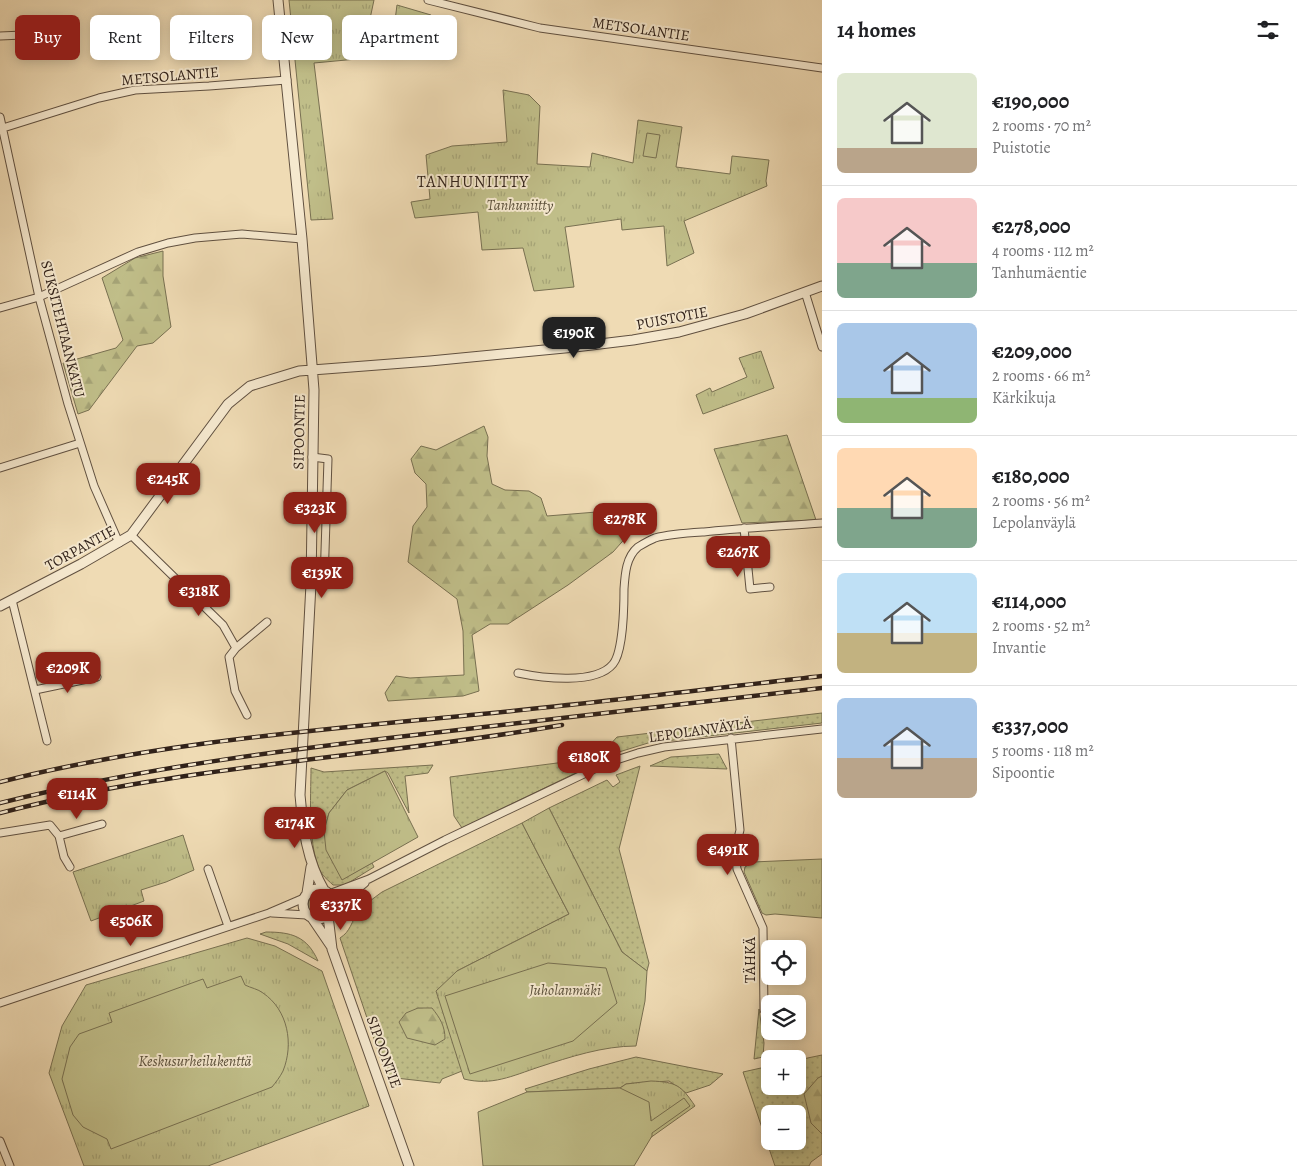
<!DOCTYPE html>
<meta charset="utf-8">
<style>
:root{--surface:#fff;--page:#f6f6f6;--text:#202124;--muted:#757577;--line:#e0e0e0;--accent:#8f2418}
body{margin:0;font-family:Alegreya,serif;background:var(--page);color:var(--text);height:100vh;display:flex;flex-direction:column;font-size:19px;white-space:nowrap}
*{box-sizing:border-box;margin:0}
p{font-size:16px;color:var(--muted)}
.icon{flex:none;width:28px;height:28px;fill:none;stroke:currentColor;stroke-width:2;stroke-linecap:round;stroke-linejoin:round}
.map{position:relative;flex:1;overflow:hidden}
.drawer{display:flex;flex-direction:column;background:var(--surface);width:475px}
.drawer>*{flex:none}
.hud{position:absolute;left:15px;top:15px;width:475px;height:45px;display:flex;gap:10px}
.fabs{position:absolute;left:761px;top:940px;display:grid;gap:10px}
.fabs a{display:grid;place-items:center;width:45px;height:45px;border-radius:8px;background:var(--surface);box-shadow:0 2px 12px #0003;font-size:25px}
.price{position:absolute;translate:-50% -42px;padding:0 11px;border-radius:10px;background:var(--accent);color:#fff;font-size:16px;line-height:32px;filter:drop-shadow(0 1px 2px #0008)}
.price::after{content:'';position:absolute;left:50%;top:30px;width:15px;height:11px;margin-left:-8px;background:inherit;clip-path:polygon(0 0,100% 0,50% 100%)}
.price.active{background:#222;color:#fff}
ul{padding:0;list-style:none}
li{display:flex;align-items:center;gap:15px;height:125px;padding:0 15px}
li+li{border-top:1px solid var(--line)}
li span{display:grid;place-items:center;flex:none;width:140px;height:100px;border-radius:8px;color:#555}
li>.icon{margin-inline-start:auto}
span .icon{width:60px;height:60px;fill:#fffc;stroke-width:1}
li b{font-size:21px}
h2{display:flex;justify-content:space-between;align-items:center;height:60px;padding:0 15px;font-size:21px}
.chip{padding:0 18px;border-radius:8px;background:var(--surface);box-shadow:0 2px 12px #0003;font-size:18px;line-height:45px}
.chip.active{background:var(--accent);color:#fff}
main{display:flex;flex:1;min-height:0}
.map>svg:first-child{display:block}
</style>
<main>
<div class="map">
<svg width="822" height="1166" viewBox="0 0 822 1166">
<defs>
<pattern id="grass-dots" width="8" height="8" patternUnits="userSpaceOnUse" patternTransform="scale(1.25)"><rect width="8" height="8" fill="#c0be89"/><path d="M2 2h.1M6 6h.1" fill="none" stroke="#a5a376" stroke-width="1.8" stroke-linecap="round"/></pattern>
<pattern id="forest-firs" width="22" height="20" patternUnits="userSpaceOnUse" patternTransform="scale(1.25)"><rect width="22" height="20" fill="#c0be89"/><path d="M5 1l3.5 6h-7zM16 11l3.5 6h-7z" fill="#a5a376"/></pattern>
<pattern id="park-tufts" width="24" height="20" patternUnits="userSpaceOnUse" patternTransform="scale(1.25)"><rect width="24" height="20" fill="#c0be89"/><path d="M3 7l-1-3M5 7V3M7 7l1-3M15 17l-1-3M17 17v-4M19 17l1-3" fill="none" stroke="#a5a376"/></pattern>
</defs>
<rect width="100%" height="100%" fill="#efdbb4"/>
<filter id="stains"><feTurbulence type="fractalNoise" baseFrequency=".004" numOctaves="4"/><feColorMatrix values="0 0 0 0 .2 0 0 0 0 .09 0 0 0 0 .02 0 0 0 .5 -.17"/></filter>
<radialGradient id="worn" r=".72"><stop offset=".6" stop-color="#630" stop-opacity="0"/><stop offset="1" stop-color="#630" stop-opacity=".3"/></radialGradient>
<path fill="url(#grass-dots)" stroke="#787051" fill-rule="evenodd" d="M822,713V723L648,743L619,752L608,747L617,737Z
M719,754L727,769L650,766L671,757Z
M580,760L586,768L462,828L454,816L450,777Z
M433,765L428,773L405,776L409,813L388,773L385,771L347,790L329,813L324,831L342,879L372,863L374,867L345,885H333C330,882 325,878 322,874C307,849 311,797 311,768L324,772Z
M640,766L619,849L649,963L647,971L622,952L549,808L607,780L613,787L620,782L616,775Z
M522,823L569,914L457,971L437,991L462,1071L442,1079L440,1083L387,1077L340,938C351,931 351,922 358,912C365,904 374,898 382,892Z
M308 905a10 10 0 1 1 20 0a10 10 0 1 1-20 0Z
M266,932C291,932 307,936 318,961L288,944L260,934Z
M759,1009L764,1043L763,1057L754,1059Z
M822,1055V1154L811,1162L809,1166H775L743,1072L770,1066V1086H798V1060ZM770,1114H798V1141H770Z
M636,1057L723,1074L710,1085L686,1093L669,1081L626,1084L620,1088L527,1092L525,1089L589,1069Z"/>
<path fill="url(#forest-firs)" stroke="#787051" d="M163,251V276L171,327L153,343L137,346L89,410L78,414L63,363L116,348L123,340L102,278L135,258Z
M484,426L488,437L487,456L492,484L505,490L529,491L541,498L547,516L609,511L629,534L613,552L568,585L508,624H490L472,635L479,691L463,696L388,701L385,693L396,676L410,678L464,675L463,631L457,599L408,562L413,526L427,507L426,484L415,473L411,459L421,446L436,450Z
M787,435L816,520L742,523L714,449Z
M418,1008H432C440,1018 445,1026 445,1039L435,1045L407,1038L399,1022L406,1013Z
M822,1076V1134L811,1123L804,1094L818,1078Z"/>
<path fill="url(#park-tufts)" stroke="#787051" d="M289,0H374L367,33L393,36L397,5L431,15L433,34L400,37V55L314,63L333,219L311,220Z
M503,90L529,95L540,106L537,164L590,167L592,153L633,163L638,120L682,127L676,167L730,174L732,156L769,160L766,181L767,186L684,221L694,253L667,266L664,226L622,230L621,219L565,227L574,287L534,291L523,248L482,250L478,212L415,218L411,202L430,199L426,155L452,146L507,142Z
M761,351L774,388L703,414L696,395L710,388L712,392L747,377L739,358Z
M385,771L418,837L342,880L326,850L324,831L329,813L347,790Z
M549,808L622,952L647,971L645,1001L636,1046C603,1046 570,1057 539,1067C512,1076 492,1086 464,1079L436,991L457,971L569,914L522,823Z
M183,835L194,870L166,882L141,890L144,901L91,921L73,872Z
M822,859V918L775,914L766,915L762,913L744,872L745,867L753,862Z
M247,938L275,946L322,971L369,1106L208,1166H84L49,1073L62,1026L86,985Z
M651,1081C676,1082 681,1085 695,1106L629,1153L595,1105L626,1084Z"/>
<path fill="#c0be89" stroke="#787051" d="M647,133L660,135L656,158L643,156Z
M548,963L606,968L617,1003L573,1041L470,1074L445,996Z
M241,976L245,985C251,988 258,989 263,993C288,1010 294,1044 283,1071C280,1077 276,1082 272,1087L111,1149L107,1139L83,1127L73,1115L62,1079L70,1047L79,1034L112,1022L109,1013L203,979L207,988Z
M620,1088L649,1102L651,1121L684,1098L690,1106L652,1133V1136L634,1166H483L478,1112L527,1092Z"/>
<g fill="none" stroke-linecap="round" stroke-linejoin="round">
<g stroke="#605040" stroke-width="9">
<path id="minor" d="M428,0L540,28L822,68
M0,36L46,34
M0,117L39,297L68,404L94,486L119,543
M0,129L99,98L135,90L209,86L287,80
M805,292L822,347
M0,308L39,297L138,252L168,243L195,238L242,234L302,239
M312,457L328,459L324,582L330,583
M0,468L80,443
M744,528L750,589L770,587
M131,535L223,625L236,648L267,622
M12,600L47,741
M236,648L229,657L235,691L247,715
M518,673C542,678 596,685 613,664C623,652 624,606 624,589C625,574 626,557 638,547C643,544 650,540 655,538C670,534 688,533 704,532C743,528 783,526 822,523
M35,690L97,677
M731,738L740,830L735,850L737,869L763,928L764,1010
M0,833L50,825L59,836L102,824
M59,836L64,857L70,867
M208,869L228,926
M329,894L369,879L445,840L607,763L638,753L664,747L822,729
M332,910L365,883
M272,913L307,915
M0,1003L269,913L304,898
M0,1141L10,1166"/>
</g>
<g stroke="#605040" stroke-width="11">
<path id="tertiary" d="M278,0L302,239L314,390L311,584L300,795C303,829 307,861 324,890
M0,606L81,564L131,535L228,404L250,386L299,371L430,361L575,347L633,340L679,332L745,314L822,286
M303 904a15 15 0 1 1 30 0a15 15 0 1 1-30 0Z
M307,893L311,867
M328,916L332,949L409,1166
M312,918L331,946"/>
</g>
<use href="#minor" stroke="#f5e8ce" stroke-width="7"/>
<use href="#tertiary" stroke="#f5e8ce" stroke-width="9"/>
<g stroke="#302119" stroke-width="4.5">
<path id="rail" d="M0,782C158,742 320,730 482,714C596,703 709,689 822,676
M0,803C145,767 292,749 441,732C568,717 695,703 822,688
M0,813C55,799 111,787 167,779C299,758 431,748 562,725"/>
</g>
<use href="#rail" stroke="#f5e8ce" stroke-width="2.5" stroke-dasharray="8" stroke-linecap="butt"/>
</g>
<g text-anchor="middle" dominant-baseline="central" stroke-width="4" stroke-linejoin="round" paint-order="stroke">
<g font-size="15" fill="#302119" stroke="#f5e8ce">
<text transform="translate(641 29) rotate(8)">METSOLANTIE</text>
<text transform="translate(170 76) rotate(-5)">METSOLANTIE</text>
<text transform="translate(672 318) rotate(-11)">PUISTOTIE</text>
<text transform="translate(63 329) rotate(76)">SUKSITEHTAANKATU</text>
<text transform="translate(299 432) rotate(-89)">SIPOONTIE</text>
<text transform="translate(80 548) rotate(-29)">TORPANTIE</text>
<text transform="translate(700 730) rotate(-8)">LEPOLANVÄYLÄ</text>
<text transform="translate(750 960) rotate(-90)">TÄHKÄ</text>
<text transform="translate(384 1052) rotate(70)">SIPOONTIE</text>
</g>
<g font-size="15" font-style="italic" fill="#5b503b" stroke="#f5e8ce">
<text x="520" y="205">Tanhuniitty</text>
<text x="565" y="990">Juholanmäki</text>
<text x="195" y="1061">Keskusurheilukenttä</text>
</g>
<g font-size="16" letter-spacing="1" fill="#302119" stroke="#f5e8ce">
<text x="473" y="182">TANHUNIITTY</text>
</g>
</g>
<rect width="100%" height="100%" filter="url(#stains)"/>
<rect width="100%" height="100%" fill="url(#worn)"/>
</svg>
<div class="fabs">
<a><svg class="icon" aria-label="locate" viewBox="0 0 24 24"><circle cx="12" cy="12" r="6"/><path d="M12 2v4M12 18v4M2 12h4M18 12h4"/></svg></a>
<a><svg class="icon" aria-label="layers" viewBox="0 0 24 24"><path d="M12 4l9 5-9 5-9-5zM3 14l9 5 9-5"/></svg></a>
<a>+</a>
<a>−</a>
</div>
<b class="price active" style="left:574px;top:359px">€190K</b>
<b class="price" style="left:168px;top:505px">€245K</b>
<b class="price" style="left:315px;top:534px">€323K</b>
<b class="price" style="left:625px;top:545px">€278K</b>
<b class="price" style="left:738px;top:578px">€267K</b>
<b class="price" style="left:322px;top:599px">€139K</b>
<b class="price" style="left:199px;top:617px">€318K</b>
<b class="price" style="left:68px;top:694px">€209K</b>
<b class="price" style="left:589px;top:783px">€180K</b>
<b class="price" style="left:77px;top:820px">€114K</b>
<b class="price" style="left:295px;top:849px">€174K</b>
<b class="price" style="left:728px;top:876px">€491K</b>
<b class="price" style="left:341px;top:931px">€337K</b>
<b class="price" style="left:131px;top:947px">€506K</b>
<div class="hud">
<a class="chip active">Buy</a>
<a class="chip">Rent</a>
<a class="chip">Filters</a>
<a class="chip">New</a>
<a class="chip">Apartment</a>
</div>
</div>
<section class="drawer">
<h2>14 homes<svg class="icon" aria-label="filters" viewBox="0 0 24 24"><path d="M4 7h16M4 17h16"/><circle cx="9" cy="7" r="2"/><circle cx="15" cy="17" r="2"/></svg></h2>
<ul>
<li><span style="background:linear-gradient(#dfe7d0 75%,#b9a48a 0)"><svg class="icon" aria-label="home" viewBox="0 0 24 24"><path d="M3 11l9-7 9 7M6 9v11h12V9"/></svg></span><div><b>€190,000</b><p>2 rooms · 70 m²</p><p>Puistotie</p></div></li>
<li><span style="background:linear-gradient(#f6c9c9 65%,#7fa58c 0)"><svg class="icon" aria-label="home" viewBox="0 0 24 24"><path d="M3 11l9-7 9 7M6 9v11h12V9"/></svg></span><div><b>€278,000</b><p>4 rooms · 112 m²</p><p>Tanhumäentie</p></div></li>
<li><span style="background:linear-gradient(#a9c7e8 75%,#8fb573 0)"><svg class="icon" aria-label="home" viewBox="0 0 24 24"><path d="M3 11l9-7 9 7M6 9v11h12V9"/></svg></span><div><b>€209,000</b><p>2 rooms · 66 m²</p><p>Kärkikuja</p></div></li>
<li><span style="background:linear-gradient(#ffd9b3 60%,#7fa58c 0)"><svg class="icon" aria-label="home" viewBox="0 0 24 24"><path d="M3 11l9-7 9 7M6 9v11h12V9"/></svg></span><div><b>€180,000</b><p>2 rooms · 56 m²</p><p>Lepolanväylä</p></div></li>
<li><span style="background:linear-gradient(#bfe0f5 60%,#c2b280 0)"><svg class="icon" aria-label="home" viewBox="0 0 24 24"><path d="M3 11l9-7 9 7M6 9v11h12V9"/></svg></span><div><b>€114,000</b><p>2 rooms · 52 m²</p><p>Invantie</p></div></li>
<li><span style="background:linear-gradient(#a9c7e8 60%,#b9a48a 0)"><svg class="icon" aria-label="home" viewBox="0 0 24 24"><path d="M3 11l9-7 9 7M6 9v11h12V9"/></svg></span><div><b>€337,000</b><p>5 rooms · 118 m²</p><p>Sipoontie</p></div></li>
</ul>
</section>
</main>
